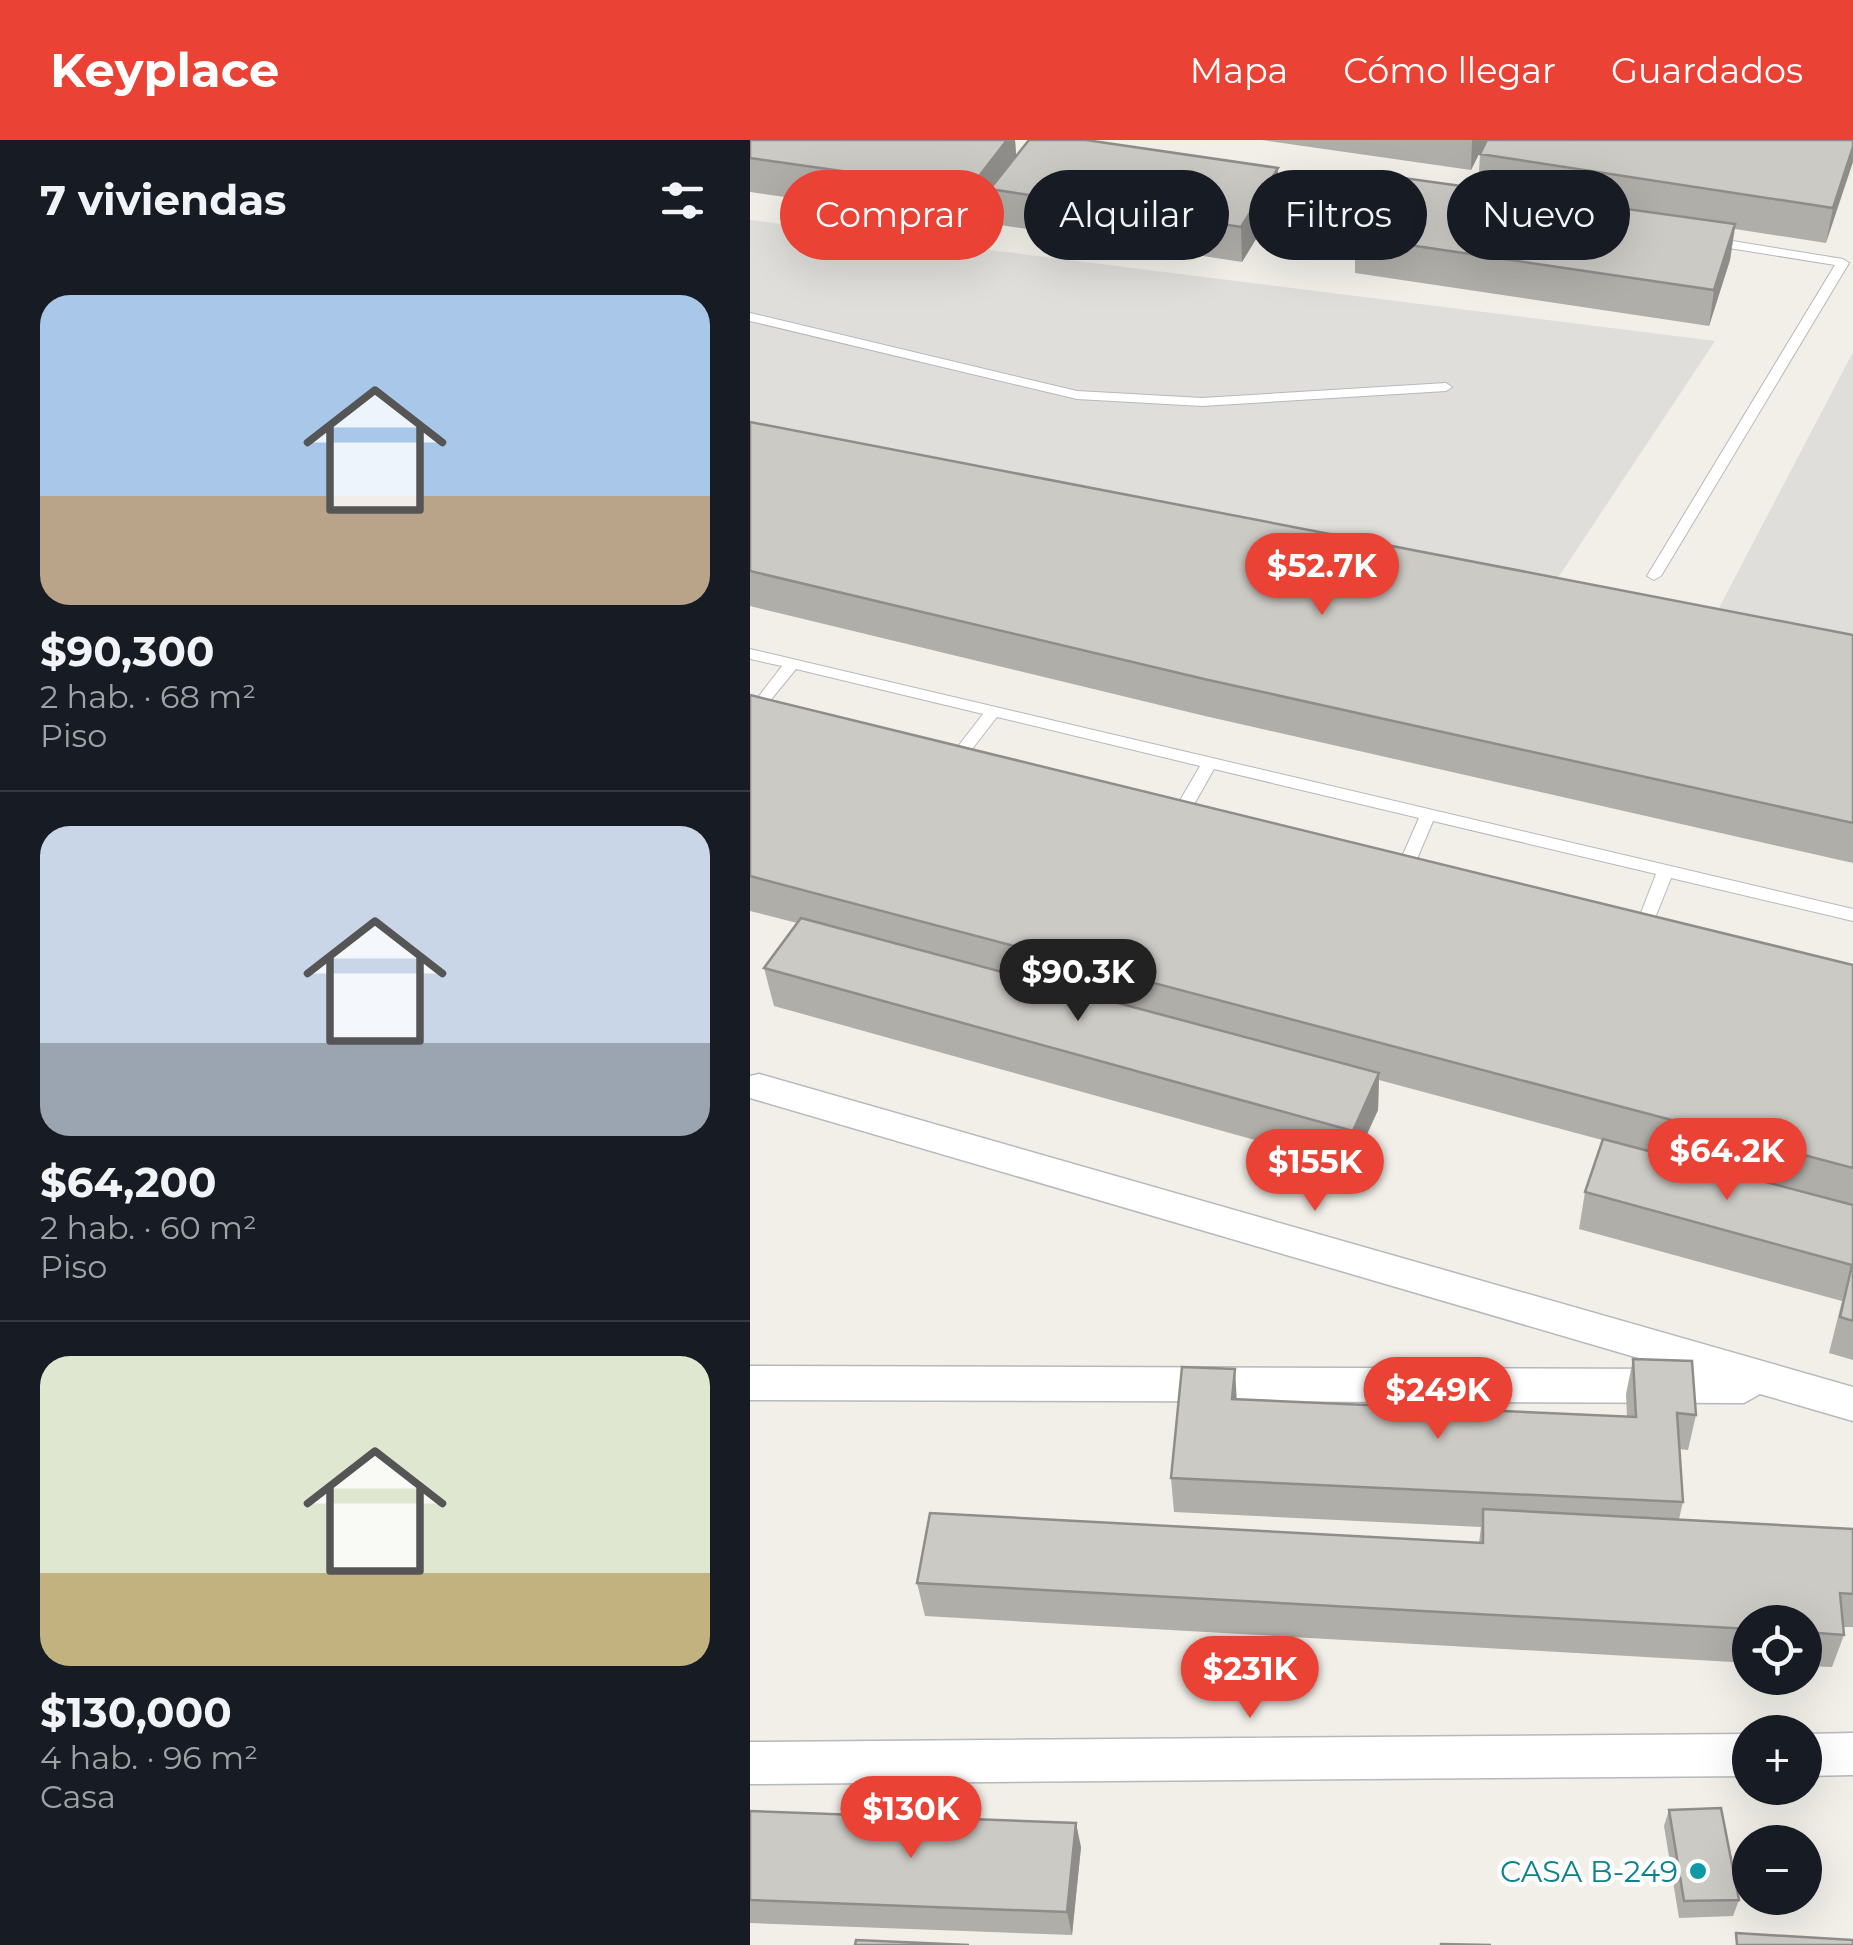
<!DOCTYPE html>
<html lang="es">
<meta charset="utf-8">
<style>
:root{--surface:#171b24;--page:#242831;--text:#f1f3f6;--muted:#9ea1a6;--line:#363941;--accent:#ea4335}
body{margin:0;font-family:Montserrat,sans-serif;background:var(--page);color:var(--text);height:100vh;display:flex;flex-direction:column;font-size:38px;white-space:nowrap}
*{box-sizing:border-box;margin:0}
p{font-size:32px;color:var(--muted)}
.icon{flex:none;width:55px;height:55px;fill:none;stroke:currentColor;stroke-width:2;stroke-linecap:round;stroke-linejoin:round}
.map{position:relative;flex:1;overflow:hidden}
.sheet{display:flex;flex-direction:column;background:var(--surface);width:750px}
.sheet>*{flex:none}
.hud{position:absolute;left:30px;top:30px;width:922px;height:90px;display:flex;gap:20px}
.buttons{position:absolute;left:982px;top:1465px;display:grid;gap:20px}
.buttons a{display:grid;place-items:center;width:90px;height:90px;border-radius:50%;background:var(--surface);box-shadow:0 10px 40px #0002;font-size:50px}
.price{position:absolute;translate:-50% -85px;padding:0 22px;border-radius:35px;background:var(--accent);color:#fff;font-size:32px;line-height:65px;filter:drop-shadow(0 2px 5px #0008)}
.price::after{content:'';position:absolute;left:50%;top:60px;width:30px;height:22px;margin-left:-15px;background:inherit;clip-path:polygon(0 0,100% 0,50% 100%)}
.price.selected{background:#222;color:#fff}
ul{padding:0;list-style:none}
li{display:grid;align-content:center;gap:20px;height:530px;padding:0 40px}
li+li{border-top:2px solid var(--line)}
li span{display:grid;place-items:center;height:310px;border-radius:30px;color:#555}
li>.icon{margin-inline-start:auto}
span .icon{width:180px;height:180px;fill:#fffc;stroke-width:1}
li b{font-size:42px}
h2{display:flex;justify-content:space-between;align-items:center;height:120px;padding:0 40px;font-size:42px}
.chip{padding:0 35px;border-radius:45px;background:var(--surface);box-shadow:0 10px 40px #0002;font-size:35px;line-height:90px}
.chip.selected{background:var(--accent);color:#fff}
header{display:flex;align-items:center;gap:60px;box-sizing:border-box;height:140px;padding:0 50px;background:var(--accent);color:#fff}
header strong{font-size:48px}
nav{display:flex;gap:55px;margin-inline-start:auto;font-size:35px}
main{display:flex;flex:1;min-height:0}
.map>svg:first-child{display:block}
</style>
<header>
<strong>Keyplace</strong>
<nav><a>Mapa</a><a>Cómo llegar</a><a>Guardados</a></nav>
</header>
<main>
<section class="sheet">
<h2>7 viviendas<svg class="icon" aria-label="filters" viewBox="0 0 24 24"><path d="M4 7h16M4 17h16"/><circle cx="9" cy="7" r="2"/><circle cx="15" cy="17" r="2"/></svg></h2>
<ul>
<li><span style="background:linear-gradient(#a9c7e8 65%,#b9a48a 0)"><svg class="icon" aria-label="home" viewBox="0 0 24 24"><path d="M3 11l9-7 9 7M6 9v11h12V9"/></svg></span><div><b>$90,300</b><p>2 hab. · 68 m²</p><p>Piso</p></div></li>
<li><span style="background:linear-gradient(#c9d6e8 70%,#9aa5b1 0)"><svg class="icon" aria-label="home" viewBox="0 0 24 24"><path d="M3 11l9-7 9 7M6 9v11h12V9"/></svg></span><div><b>$64,200</b><p>2 hab. · 60 m²</p><p>Piso</p></div></li>
<li><span style="background:linear-gradient(#dfe7d0 70%,#c2b280 0)"><svg class="icon" aria-label="home" viewBox="0 0 24 24"><path d="M3 11l9-7 9 7M6 9v11h12V9"/></svg></span><div><b>$130,000</b><p>4 hab. · 96 m²</p><p>Casa</p></div></li>
</ul>
</section>
<div class="map">
<svg width="1103" height="1805" viewBox="0 0 1103 1805">
<rect width="100%" height="100%" fill="#f1efe8"/>
<path fill="#e0deda" d="M0,80L965,201L792,462L0,316Z
M1103,212V519L958,489Z"/>
<g fill="none" stroke-linecap="round" stroke-linejoin="round">
<g stroke="#b5b8bc" stroke-width="2">
<path id="lane" d="M508,35L651,53L657,56L651,59L504,40V36Z
M958,97L1093,119L1099,123L911,436L904,440L897,436L1085,125L954,104L952,101Z
M0,173L327,251L452,258L696,243L702,247L696,251L452,266L327,259L0,181Z
M0,509L1103,769V781L921,738L905,778L897,784L889,778L906,734L683,681L667,719L659,725L651,719L669,678L464,629L442,668L436,669L428,664L450,626L247,577L219,613L214,614L206,609L233,574L46,529L19,562H9L6,559L9,556L32,526L0,519Z"/>
</g>
<g stroke="#b5b8bc" stroke-width="3">
<path id="street" d="M9,934L1103,1247V1281L1010,1254L994,1263L0,1260V1226L926,1229L0,958V936Z
M1103,1593V1635L1055,1636V1594Z
M1000,1594V1636L0,1644V1602Z"/>
</g>
<use href="#lane" fill="#fff" fill-rule="evenodd"/>
<use href="#street" fill="#fff" fill-rule="evenodd"/>
</g>
<path fill="#afaea9" d="M0,0H265L266,16L528,63L492,122L244,84L241,60L223,84L0,52Z
M512,0H736L721,30Z
M1103,0L1076,103L985,89L980,120L959,186L605,133V97L728,48L730,14Z
M0,282L1103,495V723L455,576L0,466Z
M0,555L1103,825V1220L1079,1213L1092,1161L829,1089L835,1052L852,1000L629,940L628,970L602,1027L24,866L14,828L47,783L0,771Z
M883,1219L946,1275L938,1310L929,1309L933,1362L929,1379L1103,1389V1487H1094V1495L1082,1527L1055,1526V1482H1000V1523L175,1476L167,1443L729,1403L731,1387L424,1372L421,1338L487,1259L877,1277L876,1254Z
M919,1670L989,1760L983,1776L929,1778L914,1686Z
M0,1671L331,1707L322,1795L0,1783Z"/>
<path fill="#8f8d8a" d="M257,0H265L267,26L240,49L241,60L223,84L219,49Z
M722,0H736L721,30Z
M1103,7V22L1076,103L1083,68Z
M528,28V63L492,122L491,87Z
M985,84L980,120L959,186L964,150Z
M629,933L628,970L602,1027L603,991Z
M485,1229L487,1264L482,1259Z
M326,1683L331,1707L322,1795L317,1772Z"/>
<path fill="#cccac5" stroke="#8f8d8a" stroke-width="2.5" d="M0,0H257L219,49L0,18Z
M279,0H336L528,28L491,87L240,49Z
M737,0H1103V7L1083,68L730,14Z
M639,36L985,84L964,150L605,97Z
M0,282L1103,495V683L454,539L0,431Z
M0,555L1103,825V1028L0,736Z
M51,778L629,933L603,991L14,828Z
M853,999L1103,1065V1181L1090,1177L1102,1125L835,1052Z
M883,1219L942,1221L946,1275L927,1273L933,1362L421,1338L432,1227L485,1229L482,1259L886,1277Z
M733,1369L1103,1389V1454L1090,1453L1094,1495L1055,1492V1482H1000V1489L167,1443L180,1373L733,1403Z
M971,1668L989,1760L934,1761L919,1670Z
M0,1671L326,1683L317,1772L0,1760Z
M986,1793L1103,1800V1805H987Z
M106,1800L219,1805H105Z
M691,1804L741,1805H691Z"/>
<circle fill="#0f9aa8" stroke="#fff" stroke-width="4" cx="948" cy="1731" r="10"/>
<g text-anchor="middle" dominant-baseline="central" stroke-width="9" stroke-linejoin="round" paint-order="stroke">
<g font-size="30" fill="#0d838f" stroke="#fff" text-anchor="end">
<text x="928" y="1731">CASA B-249</text>
</g>
</g>
</svg>
<div class="buttons">
<a><svg class="icon" aria-label="locate" viewBox="0 0 24 24"><circle cx="12" cy="12" r="6"/><path d="M12 2v4M12 18v4M2 12h4M18 12h4"/></svg></a>
<a>+</a>
<a>−</a>
</div>
<b class="price" style="left:572px;top:478px">$52.7K</b>
<b class="price selected" style="left:328px;top:884px">$90.3K</b>
<b class="price" style="left:977px;top:1063px">$64.2K</b>
<b class="price" style="left:565px;top:1074px">$155K</b>
<b class="price" style="left:688px;top:1302px">$249K</b>
<b class="price" style="left:500px;top:1581px">$231K</b>
<b class="price" style="left:161px;top:1721px">$130K</b>
<div class="hud">
<a class="chip selected">Comprar</a>
<a class="chip">Alquilar</a>
<a class="chip">Filtros</a>
<a class="chip">Nuevo</a>
</div>
</div>
</main>
